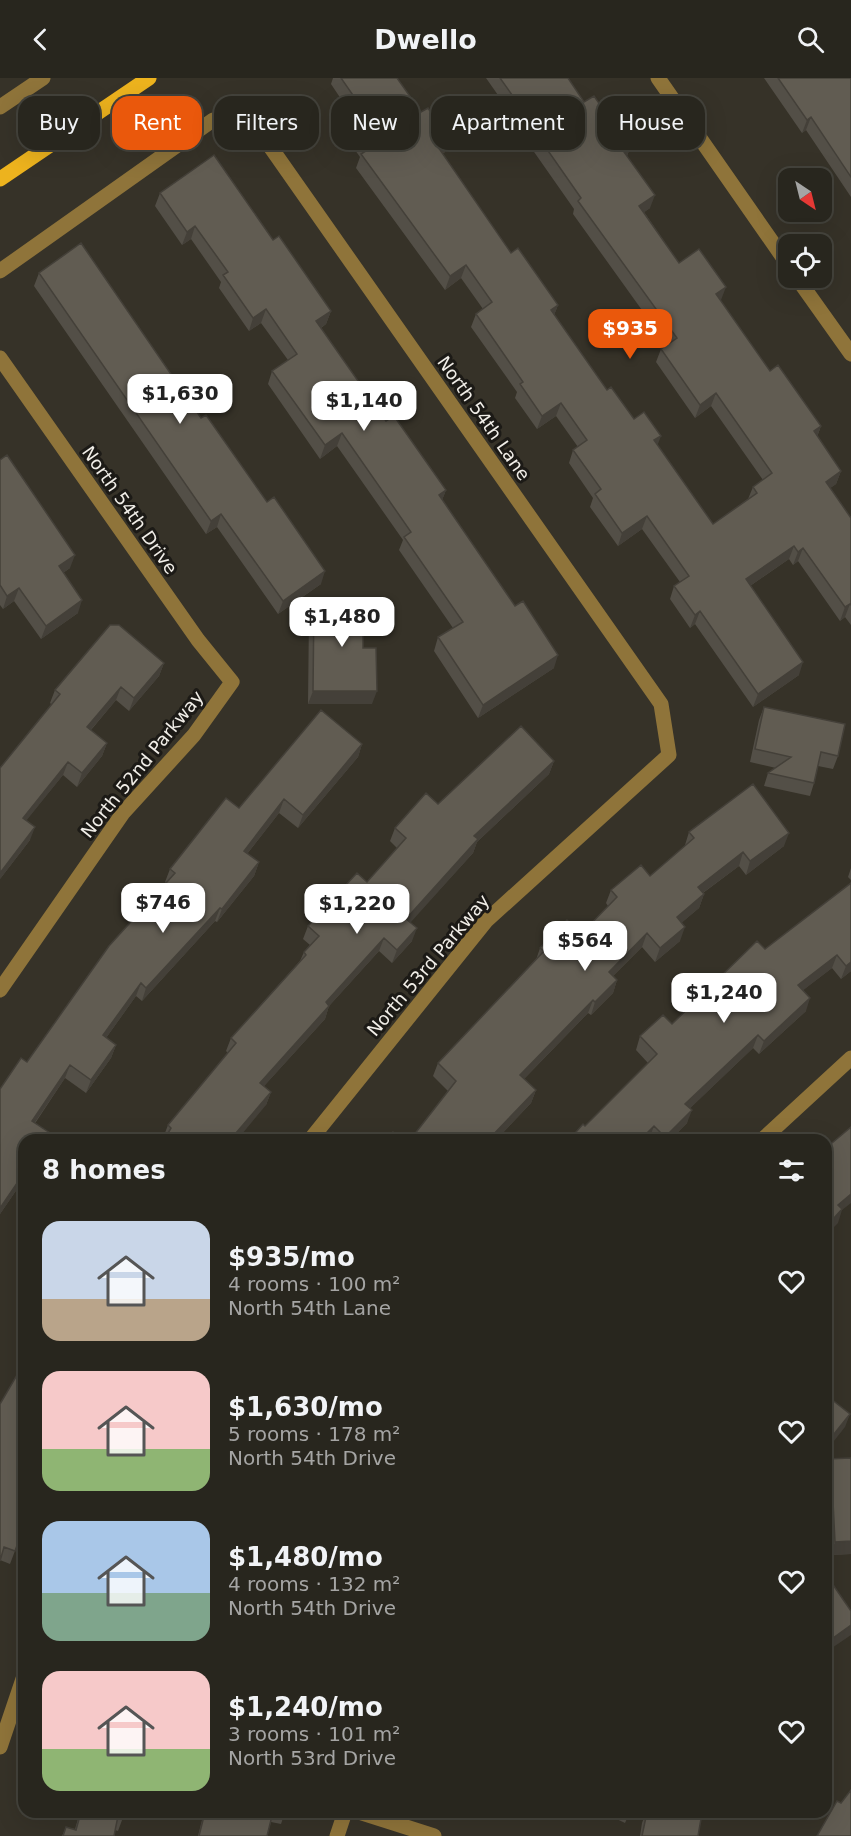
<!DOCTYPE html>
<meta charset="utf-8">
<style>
:root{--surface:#28261e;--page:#34322b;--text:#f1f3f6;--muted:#a5a5a4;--line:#44433c;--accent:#ea580c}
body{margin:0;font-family:"DejaVu Sans",sans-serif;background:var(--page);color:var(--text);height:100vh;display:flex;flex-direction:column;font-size:22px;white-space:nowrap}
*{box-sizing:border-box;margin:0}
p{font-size:20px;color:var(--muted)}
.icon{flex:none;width:33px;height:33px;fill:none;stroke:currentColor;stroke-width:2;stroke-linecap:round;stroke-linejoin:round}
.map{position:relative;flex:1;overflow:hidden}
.panel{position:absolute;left:18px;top:1056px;width:814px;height:684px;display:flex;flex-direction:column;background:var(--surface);border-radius:18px;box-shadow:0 6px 24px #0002,0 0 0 2px var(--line)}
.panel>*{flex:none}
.top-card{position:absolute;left:18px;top:18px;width:816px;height:54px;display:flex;gap:12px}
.needle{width:39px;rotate:145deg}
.tools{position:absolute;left:778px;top:90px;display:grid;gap:12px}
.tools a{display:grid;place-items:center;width:54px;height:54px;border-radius:12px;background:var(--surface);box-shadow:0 6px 24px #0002,0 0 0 2px var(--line);font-size:30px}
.price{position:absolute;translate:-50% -51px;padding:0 14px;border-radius:12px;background:#fff;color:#222;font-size:20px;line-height:39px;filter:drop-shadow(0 2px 3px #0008)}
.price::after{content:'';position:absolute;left:50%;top:36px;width:18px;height:14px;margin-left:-9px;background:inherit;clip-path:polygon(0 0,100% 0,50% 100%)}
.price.current{background:var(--accent);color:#fff}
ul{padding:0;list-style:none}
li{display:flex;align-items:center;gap:18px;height:150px;padding:0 24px}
li span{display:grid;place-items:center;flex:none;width:168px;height:120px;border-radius:18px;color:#555}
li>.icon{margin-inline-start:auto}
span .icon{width:72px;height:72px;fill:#fffc;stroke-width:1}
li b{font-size:26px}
h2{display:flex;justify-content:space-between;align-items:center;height:72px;padding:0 24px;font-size:26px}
.chip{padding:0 21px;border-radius:18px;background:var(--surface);box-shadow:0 6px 24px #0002,0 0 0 2px var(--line);font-size:21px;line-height:54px}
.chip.current{background:var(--accent);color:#fff}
header{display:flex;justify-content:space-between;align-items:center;height:78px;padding:0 24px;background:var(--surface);font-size:27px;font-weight:600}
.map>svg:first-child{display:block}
</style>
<header><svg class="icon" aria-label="back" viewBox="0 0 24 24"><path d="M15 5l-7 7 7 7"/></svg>Dwello<svg class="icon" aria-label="search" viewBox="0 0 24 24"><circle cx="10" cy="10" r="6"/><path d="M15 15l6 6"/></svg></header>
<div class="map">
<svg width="851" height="1758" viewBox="0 0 851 1758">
<rect width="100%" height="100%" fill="#363228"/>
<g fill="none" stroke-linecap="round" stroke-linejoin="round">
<path stroke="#8f743a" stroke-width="15" d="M658,0L789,188
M0,29L43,0
M0,193L213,42L238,41L262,57L661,626L669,677L486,843L310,1062
M797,200L851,276
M0,280L198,562L232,604L194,657L123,735L0,912
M762,1062L851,980
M0,1669L24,1598
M359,1734L434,1758
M337,1758L345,1734"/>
<path stroke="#edb31e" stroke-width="15" d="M0,101L149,0"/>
</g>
<path fill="#534f47" d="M333,0H397L445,74L442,76L511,175L558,227L554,237L607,312L657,367L713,446L748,421L753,409L763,402L711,328L695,340L656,284L661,271L667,267L573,136L574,131L532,71L533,67L486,0H568L584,24L630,70L627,78L650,130L644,134L679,185L721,222H720L770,293L821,348L817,359L841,393L836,406L830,410L851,440V547L845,539L840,543L798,483L793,487L789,481L750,508L799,597L753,629L695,546L690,550L670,521L674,508L680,504L642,451L618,468L590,429L593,420L569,385L573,372L578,369L556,338L537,351L515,320L517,314L471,249L476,236L483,231L461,200L445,212L356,90L360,79L335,44L340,31L345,27L331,6Z
M764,0H851V119L806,52L802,55Z
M160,115L273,162L331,233L326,246L321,250L386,343L446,412L442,422L554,590L478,640L434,573L438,559L453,550L399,472L403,462L337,368L320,381L268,306L272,293L288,282L261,245L249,253L219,210L221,204L191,161L182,167L155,128Z
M39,195L201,340L321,506L278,536L217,449L206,456L34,208Z
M0,382L70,490L63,495L78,535L41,561L14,523L3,531L0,527Z
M314,522L363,570L372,626H308L309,535Z
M164,585L159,598L129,633L116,622L91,652L107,665L102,678L77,709L63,697L26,742L30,762L0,801L51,626L50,625L55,612Z
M764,629L838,678L833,691L818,688L814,705L810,718L764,708L768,695L776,690L750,684L759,642Z
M362,666L358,679L298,750L279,735L247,776L259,784L254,798L217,844L215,843L142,923L136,918L106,960L116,967L111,980L86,1015L65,1000L24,1062V1101L0,1136V1011L27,984L166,805L165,804L170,791L239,730Z
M554,683L549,696L477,764L473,775L410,844L412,863L392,885L379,873L329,928L325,941L264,1008L271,1014L266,1027L164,1061L163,1060L168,1047L228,975L226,973L231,960L300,883L304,874L310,867L303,861L308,848L367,804L397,770L390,763L395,750L438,726Z
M689,754L784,768L746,797L739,788L703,815L704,816L699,830L681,845L680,863L655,884L642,869L613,898L617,902L613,915L591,937L588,935L524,1001L536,1012L531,1025L496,1062H410L448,1013L433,998L438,985L536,882L540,870L581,856L608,828L606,825L611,812L650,798L686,768L685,767Z
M851,790V802L848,799Z
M851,805V893L841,901L832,890L803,912L806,933L759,976L753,970L690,1030L687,1045L670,1062H650L649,1061L585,1048L648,985L636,972L640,958L672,946L765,871Z
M0,1326L24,1449L10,1486L0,1482Z
M851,1380V1476L830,1477L826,1416V1381Z
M80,1734H125L118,1753L115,1752L114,1758H62L66,1749L75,1751Z
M204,1734H285L281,1746L271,1744L267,1758H198Z
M602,1734H630L625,1745Z
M646,1734H662L698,1758H640L642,1745Z"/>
<path fill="#444039" d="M811,39L806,52L802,55L807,42Z
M449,61L445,74L433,82L438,69Z
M630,70L625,83L624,74Z
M655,117L650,130L635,141L639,128Z
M195,148L191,161L182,167L187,154Z
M466,187L461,200L445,212L450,198Z
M726,209L721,222L711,229L716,216Z
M558,227L553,240L551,232Z
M266,231L261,245L249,253L253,240Z
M331,233L326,246L312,256L316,243Z
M716,315L711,328L695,340L700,327Z
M561,325L556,338L537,351L542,338Z
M821,348L816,361L814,353Z
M342,355L337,368L320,381L325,367Z
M661,358L656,371L654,362Z
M841,393L836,406L821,417L826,404Z
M446,412L441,425L439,417Z
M221,436L217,449L206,456L211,443Z
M647,438L642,451L618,468L622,455Z
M794,468L789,481L741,514L746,501Z
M803,470L798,483L793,487L798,474Z
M75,477L70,490L54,501L59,488Z
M325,493L321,506L278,536L283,523Z
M19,510L14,523L3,531L7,518Z
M82,522L78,535L41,561L46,548Z
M850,526L845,539L840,543L845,529Z
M700,533L695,546L690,550L695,537Z
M558,577L554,590L478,640L483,627Z
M803,584L799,597L753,629L758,616Z
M164,585L159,598L129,633L134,620Z
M121,609L116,622L82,662L87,649Z
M313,613H377L372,626H308Z
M107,665L102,678L77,709L82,695Z
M362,666L358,679L298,750L303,737Z
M554,683L549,696L477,764L473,775L402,854L406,841L474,758Z
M68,684L63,697L18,753L23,740Z
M284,721L279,735L239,786L244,773Z
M35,749L30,762L0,801V795Z
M789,755L784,768L746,797L750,783Z
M743,774L739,788L693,822L698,809Z
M259,784L254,798L217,844L222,831Z
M704,816L699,830L672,853L677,839Z
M220,830L215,843L142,923L146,910Z
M685,849L680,863L655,884L660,870Z
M417,850L412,863L392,885L397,872Z
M647,855L642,869L604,907L609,894Z
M384,860L379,873L329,928L325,941L255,1018L260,1005L326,924Z
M837,877L832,890L793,920L798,907Z
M851,884V893L841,901L846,888Z
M617,902L613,915L591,937L595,924Z
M141,905L136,918L98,971L103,957Z
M810,920L806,933L759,976L764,963Z
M593,922L588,935L515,1010L520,997Z
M758,957L753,970L681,1039L685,1026Z
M116,967L111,980L86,1015L91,1002Z
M70,987L65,1000L27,1056L32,1043Z
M536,1012L531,1025L496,1062H488Z
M271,1014L266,1027L237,1062H230Z
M692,1032L687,1045L670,1062H664L665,1059Z
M654,1048L649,1061V1062H640Z
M24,1095V1101L0,1136V1130Z
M851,1116V1125L842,1132L838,1145L826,1157V1149L838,1127Z
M850,1336L845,1349L826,1373V1366Z
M851,1463V1476L830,1477L835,1464Z
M851,1547V1557L826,1574V1565Z"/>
<path fill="#615c52" stroke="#444039" stroke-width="1.5" d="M341,0H397L421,34L428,30L449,61L438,69L511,175L518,170L558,227L551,232L607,312L611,309L634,341L644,334L661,358L654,362L713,446L757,415L753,409L772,395L716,315L700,327L661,271L677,260L578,123L581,120L537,57L540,56L500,0H568L584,24L594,18L630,70L624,74L655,117L639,128L679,185L699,171L726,209L716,216L770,293L778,287L821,348L814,353L841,393L826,404L851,440V527L850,526L845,529L803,470L798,474L794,468L746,501L803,584L758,616L700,533L695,537L674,508L689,498L647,438L622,455L595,416L601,411L573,372L587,362L561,325L542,338L520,306L523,304L476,236L492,224L466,187L450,198L361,76L369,71L340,31L355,20Z
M778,0H851V99L811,39L807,42Z
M214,77L273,162L279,158L331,233L316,243L386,343L394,338L446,412L439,417L515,528L523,523L558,577L483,627L438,559L463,544L404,459L411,454L342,355L325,367L272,293L297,276L266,231L253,240L223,197L228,194L195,148L187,154L160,115Z
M81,165L201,340L206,337L267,424L274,419L325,493L283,523L221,436L211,443L39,195Z
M7,377L75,477L59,488L82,522L46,548L19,510L7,518L0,507V382Z
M314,522H363V570H376L377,613H313Z
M110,547H119L164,585L134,620L121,609L87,649L107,665L82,695L68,684L23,740L35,749L0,795V690L60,616L55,612Z
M764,629L845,646L838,678L821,674L814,705L768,695L791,679L755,671Z
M321,632L362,666L303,737L284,721L244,773L259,784L222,831L220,830L146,910L141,905L103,957L116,967L91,1002L70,987L32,1043L50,1055L46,1062H24V1095L0,1130V1011L21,980L27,984L109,868L175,795L170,791L226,720L239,730Z
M521,648L554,683L474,758L478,761L406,841L417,850L397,872L384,860L326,924L329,928L260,1005L271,1014L230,1062H164L171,1050L168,1047L236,965L231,960L306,877L304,874L319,858L308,848L357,795L367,804L406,760L395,750L426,715L438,726Z
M753,706L789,755L750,783L743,774L698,809L704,816L677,839L685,849L660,870L647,855L609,894L617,902L595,924L593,922L520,997L536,1012L488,1062H410L456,1003L438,985L544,873L540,870L567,842L581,856L617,819L611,812L641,787L650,798L694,760L689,754Z
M851,805V884L846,888L837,877L798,907L810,920L764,963L758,957L685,1026L692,1032L665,1059L654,1048L640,1062H569L583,1046L585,1048L657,976L640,958L663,937L672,946L757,863L765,871Z
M851,1049V1116L838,1127L842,1131L826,1149V1070Z
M393,1054L403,1062H387Z
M24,1285V1448L15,1473L4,1469L0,1483V1326Z
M826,1317L850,1336L826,1366Z
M851,1380V1463L835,1464L832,1403L826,1399V1381Z
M827,1498L851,1533V1547L826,1565Z
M851,1712V1758H817L837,1723L841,1725Z
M81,1734H125L123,1740L118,1738L114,1758H63L66,1749L76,1752Z
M205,1734H273L267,1758H199Z
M647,1734H662L701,1741L698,1758H642Z"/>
<g text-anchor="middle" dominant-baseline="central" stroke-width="6" stroke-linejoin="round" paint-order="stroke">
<g font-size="18" fill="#f1eee8" stroke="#1c1a16">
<text transform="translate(484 340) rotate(55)">North 54th Lane</text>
<text transform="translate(130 432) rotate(55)">North 54th Drive</text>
<text transform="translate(142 686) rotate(-51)">North 52nd Parkway</text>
<text transform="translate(428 887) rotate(-50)">North 53rd Parkway</text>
</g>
</g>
</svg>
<div class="tools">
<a><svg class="needle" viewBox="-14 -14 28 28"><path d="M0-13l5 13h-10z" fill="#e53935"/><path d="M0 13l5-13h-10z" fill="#a5a5a4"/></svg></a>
<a><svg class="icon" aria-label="locate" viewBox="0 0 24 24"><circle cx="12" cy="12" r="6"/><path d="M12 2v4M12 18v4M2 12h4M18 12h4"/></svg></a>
</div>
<b class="price current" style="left:630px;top:282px">$935</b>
<b class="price" style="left:180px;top:347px">$1,630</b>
<b class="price" style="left:364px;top:354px">$1,140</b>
<b class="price" style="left:342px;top:570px">$1,480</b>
<b class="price" style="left:163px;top:856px">$746</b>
<b class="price" style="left:357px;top:857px">$1,220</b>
<b class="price" style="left:585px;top:894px">$564</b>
<b class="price" style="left:724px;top:946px">$1,240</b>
<div class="top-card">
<a class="chip">Buy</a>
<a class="chip current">Rent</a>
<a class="chip">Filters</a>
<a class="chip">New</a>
<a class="chip">Apartment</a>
<a class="chip">House</a>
</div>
<section class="panel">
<h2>8 homes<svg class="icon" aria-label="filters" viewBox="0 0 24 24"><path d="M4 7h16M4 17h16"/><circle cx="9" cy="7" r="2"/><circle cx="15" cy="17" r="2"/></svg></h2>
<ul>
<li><span style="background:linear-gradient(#c9d6e8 65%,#b9a48a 0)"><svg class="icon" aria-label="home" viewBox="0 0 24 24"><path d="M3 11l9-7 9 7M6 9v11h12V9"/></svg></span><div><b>$935/mo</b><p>4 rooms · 100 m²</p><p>North 54th Lane</p></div><svg class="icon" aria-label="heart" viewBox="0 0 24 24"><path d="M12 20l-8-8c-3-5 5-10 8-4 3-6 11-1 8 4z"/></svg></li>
<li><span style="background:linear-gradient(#f6c9c9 65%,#8fb573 0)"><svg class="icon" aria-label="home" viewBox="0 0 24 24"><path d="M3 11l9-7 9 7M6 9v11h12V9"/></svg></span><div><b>$1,630/mo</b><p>5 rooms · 178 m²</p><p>North 54th Drive</p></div><svg class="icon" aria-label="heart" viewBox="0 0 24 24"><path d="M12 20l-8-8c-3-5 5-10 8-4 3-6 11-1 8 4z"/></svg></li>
<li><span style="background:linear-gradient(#a9c7e8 60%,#7fa58c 0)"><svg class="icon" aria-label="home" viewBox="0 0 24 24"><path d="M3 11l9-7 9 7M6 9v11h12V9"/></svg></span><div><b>$1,480/mo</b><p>4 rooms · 132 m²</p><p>North 54th Drive</p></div><svg class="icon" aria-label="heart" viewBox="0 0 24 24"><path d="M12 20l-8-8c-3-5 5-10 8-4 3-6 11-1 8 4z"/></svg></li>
<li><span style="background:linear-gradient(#f6c9c9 65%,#8fb573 0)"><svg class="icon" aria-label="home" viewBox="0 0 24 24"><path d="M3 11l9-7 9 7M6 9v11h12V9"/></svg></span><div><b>$1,240/mo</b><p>3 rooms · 101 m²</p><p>North 53rd Drive</p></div><svg class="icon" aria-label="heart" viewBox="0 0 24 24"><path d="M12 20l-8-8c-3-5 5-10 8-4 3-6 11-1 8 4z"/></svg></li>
</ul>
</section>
</div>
